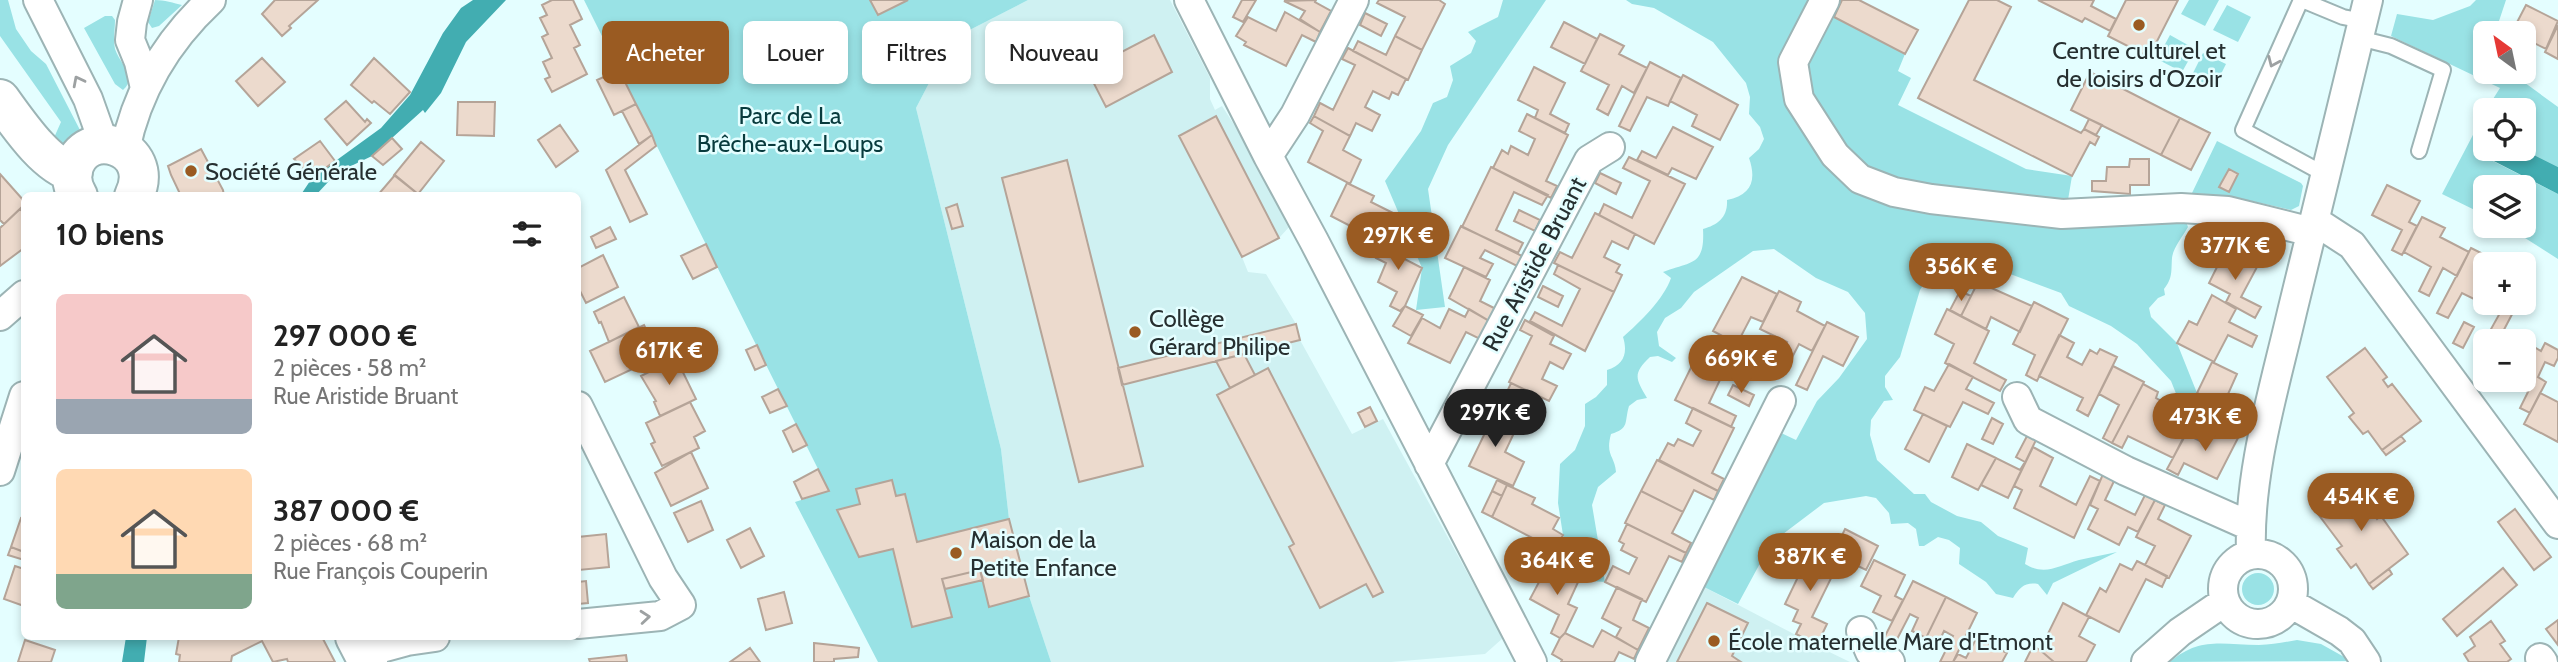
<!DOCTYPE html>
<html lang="fr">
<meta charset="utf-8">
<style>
:root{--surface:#fff;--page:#f2f2f2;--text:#222;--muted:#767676;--accent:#9a5b22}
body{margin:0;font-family:Cabin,sans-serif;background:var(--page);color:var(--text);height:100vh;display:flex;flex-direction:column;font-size:26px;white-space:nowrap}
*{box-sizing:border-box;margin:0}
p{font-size:23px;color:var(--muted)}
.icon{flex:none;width:38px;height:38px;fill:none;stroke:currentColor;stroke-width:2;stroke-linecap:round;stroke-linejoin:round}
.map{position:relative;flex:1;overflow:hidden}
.details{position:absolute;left:21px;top:192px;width:560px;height:448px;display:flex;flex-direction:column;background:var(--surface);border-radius:10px;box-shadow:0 4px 10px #0003}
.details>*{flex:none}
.hud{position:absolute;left:602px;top:21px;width:665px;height:63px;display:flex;gap:14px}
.needle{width:46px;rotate:327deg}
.fabs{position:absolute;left:2473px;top:21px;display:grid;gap:14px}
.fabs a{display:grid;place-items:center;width:63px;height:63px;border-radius:10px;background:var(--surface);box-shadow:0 4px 10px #0003;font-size:35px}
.price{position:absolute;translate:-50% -60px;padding:0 16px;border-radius:24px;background:var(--accent);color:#fff;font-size:23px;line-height:46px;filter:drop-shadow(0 2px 4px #0008)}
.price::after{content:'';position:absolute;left:50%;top:42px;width:21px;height:16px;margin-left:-10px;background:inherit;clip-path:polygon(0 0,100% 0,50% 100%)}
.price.selected{background:#222;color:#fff}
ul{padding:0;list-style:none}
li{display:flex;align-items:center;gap:21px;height:175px;padding:0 35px}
li span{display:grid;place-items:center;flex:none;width:196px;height:140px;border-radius:10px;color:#555}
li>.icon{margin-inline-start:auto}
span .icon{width:84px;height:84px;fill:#fffc;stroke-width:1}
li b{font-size:30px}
h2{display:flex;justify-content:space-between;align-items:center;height:84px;padding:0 35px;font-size:30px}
.tag{padding:0 24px;border-radius:10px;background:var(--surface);box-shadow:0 4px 10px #0003;font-size:24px;line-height:63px}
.tag.selected{background:var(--accent);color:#fff}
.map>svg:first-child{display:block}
</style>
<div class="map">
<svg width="2558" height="662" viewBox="0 0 2558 662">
<rect width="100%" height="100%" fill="#e4feff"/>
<path fill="#cff1f2" d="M1028,0H1170L1210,78V99L1215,110L1222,106L1235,126L1290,226L1279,238L1242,257L1248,272L1266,274L1296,324L1300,340L1352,434L1383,419L1503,638L1485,654L1391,662H1051L1029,596L1009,519L1001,449L916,108L952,39Z
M1702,586L1817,646L1850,662H1650Z"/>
<path fill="#99e2e5" d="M0,0H8L16,29L31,51L46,64L81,132L67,146L53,140L61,122L0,36Z
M155,0C164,0 174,3 182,5L159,26L152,28L148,22Z
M584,0H1028L952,39L916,108L1001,449L1009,519L1029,596L1051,662H878L795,502L829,491Z
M1503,0H1546L1448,145L1428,189L1445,307L1416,310L1422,268L1385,181L1421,131L1433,103L1447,97L1453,80L1450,66L1471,53L1476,41L1468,32L1498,17Z
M1626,0H1826L1827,13L1905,54L1898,71L1911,78L1898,105L2026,169L2072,176L2068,200L2181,208L2188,227C2183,236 2173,248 2172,258C2171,271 2173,278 2164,289L2165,295L2158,298L2149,308L2151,317L2177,343L2197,393L2181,406L2171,381L2137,344L2111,326L2069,306L2061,293L1997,269L1959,260L1937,263L1920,290L1900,357L1885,376V387L1893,400L1884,401L1871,420L1870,435L1877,460L1914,494H1925L1931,502L1957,516L1981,522L1998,536L2028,548L2025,564C2045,576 2058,566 2079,560C2091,557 2105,555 2117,552L2053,583L2047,595L2038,584C2025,582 2020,587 2013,598L1996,594L1986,582L1959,564L1960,548L1949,540L1938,537L1924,546H1919L1916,529L1908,523L1891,524L1889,513L1876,498L1866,496L1824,503L1771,543L1738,604L1702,586L1779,432L1796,440L1817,401L1839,378L1867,339L1865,313L1848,292L1816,278L1774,249L1753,251L1694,292L1681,308L1665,318L1657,332L1659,346L1676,358L1672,362L1658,356L1650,357C1632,374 1636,379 1647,398L1637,400L1629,406C1624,423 1630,428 1611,434C1605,456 1615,456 1616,472L1598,487L1592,505L1605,582L1579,580L1563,535L1558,503L1560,464L1575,450L1585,426V404L1596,397L1607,385V370C1624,365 1628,353 1623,337C1639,323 1664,299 1671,278L1663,272C1692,261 1705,266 1703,229C1718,225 1728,217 1727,200C1751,195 1757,181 1749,158L1759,149L1764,139L1760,127L1749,114L1750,97L1746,83L1713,42L1654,8L1632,4Z
M2189,0H2219L2205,26L2181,14Z
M2476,0H2506L2495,33H2485V72H2510L2558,107V167L2522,149L2524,110H2486L2500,88L2391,36L2397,14L2433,20L2470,6Z
M2227,5L2251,17L2238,42L2213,30Z
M105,16H112L115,20C115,29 113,40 115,49C120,64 138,77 123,90L115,84L84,28Z
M2170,35L2195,49L2182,72L2157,59Z
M2203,53L2226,64L2214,88L2191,77Z
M2485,112V149H2488L2485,157L2558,194V259L2506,226H2524V187H2485V215L2442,194Z
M2217,141L2301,183L2303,186L2299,206L2291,210L2230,196L2192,193Z
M2242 589a16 16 0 1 1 32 0a16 16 0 1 1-32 0Z
M2297,640L2321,644L2346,658L2348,661L2170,662C2200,636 2223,645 2259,645C2272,645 2285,642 2297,640Z"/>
<path fill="#42adb1" d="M473,0H506L466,42L441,93L425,113L423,110L372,156L351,166L330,180L315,196H300L312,178L381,128L410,95L443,33L461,8Z
M2488,149H2522L2558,167V194L2484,156Z
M126,637H147L144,662H122Z"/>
<path fill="#ecdacd" stroke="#b5a498" stroke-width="2" d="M275,0H318L289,26L291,28L282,36L262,14Z
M552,0H573L582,19L570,25L580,45L574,48L587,74L552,92L545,79L550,77L543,62L552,58L542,37L548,34L540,18L547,15L542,5Z
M870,0H908L878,15Z
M1242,0H1256L1243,22L1233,17Z
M1316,0L1315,2L1331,11L1320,32L1300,19L1305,11L1284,1Z
M1379,0H1439L1445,4L1422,50L1395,36L1405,17L1377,3Z
M1842,0H1859L1918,30L1905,54L1834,17Z
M1969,0H1997L2011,7L1974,80L2081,133L2084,129L2099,137L2095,145L2090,142L2072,176L1918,98Z
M2038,0H2094L2091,6L2116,19L2110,31L2085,18L2082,22Z
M2126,0H2178L2149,57L2108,36Z
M2526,5L2558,21L2546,49L2524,38V33L2512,32Z
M1285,12L1320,32L1316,42L1302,35L1286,66L1244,45L1246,42L1236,36L1248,17L1276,31Z
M1365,13L1387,24L1381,36L1360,25Z
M1564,22L1597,39L1585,64L1551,47Z
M2558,25V59L2545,52Z
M1600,34L1624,46L1619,54L1647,68L1634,93L1622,86L1608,115L1597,109L1609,85L1581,71Z
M1154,35L1172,72L1106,107L1087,70Z
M1395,36L1422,50L1408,80L1353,51L1358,41L1386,55Z
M1348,48L1406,79L1398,95L1392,92L1389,99L1373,91L1365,107L1380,115L1372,131L1356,123L1350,136L1314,116L1320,103L1333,110L1355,65L1342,59Z
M262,58L285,82L258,106L236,81Z
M374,58L410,92L390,114L374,101L372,103L351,85Z
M1650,62L1681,78L1668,106L1647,97L1630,131L1619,126Z
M1534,67L1565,83L1550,114L1569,124L1565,133L1535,118L1538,110L1518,100Z
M619,70L636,104L614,115L597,80Z
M2090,72L2180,118L2161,155L2071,110Z
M1683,75L1738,105L1720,140L1692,126L1697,115L1670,101Z
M346,101L365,122L367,119L371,123L347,145L325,119Z
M458,102H495L494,136L457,135Z
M636,104L652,135L639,144L622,111Z
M1527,114L1568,135L1546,181L1557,186L1551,198L1493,168L1502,150L1508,154L1511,146L1528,155L1535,139L1519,131Z
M1216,116L1279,238L1242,257L1179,136Z
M1314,116L1350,136L1343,150L1361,160L1350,184L1308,162L1323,131L1310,123Z
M2180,118L2210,133L2191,170L2161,155Z
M2089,119L2102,125L2096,135L2084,129Z
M560,125L578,151L556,167L538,140Z
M1673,127L1713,147L1696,179L1672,168L1668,175L1637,160L1642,151L1656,158Z
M652,135L656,146L625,170L647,214L630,222L606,170Z
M392,138L402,149L383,165L372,156Z
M320,141L335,161L312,178L294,159Z
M421,142L444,161L418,194L394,175Z
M201,149L223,190L224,196H181L171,175L168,166Z
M1629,157L1685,184L1654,244L1599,215L1604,204L1632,218L1650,181L1623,168Z
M2130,159H2149V185H2130V194L2092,191V181H2106L2107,167H2129Z
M1067,160L1143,466L1079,482L1002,178Z
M1491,167L1548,195L1542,205L1514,192L1496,230L1523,243L1518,253L1462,227Z
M2229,169L2238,174L2229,192L2219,187Z
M1600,173L1621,183L1616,194L1595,183Z
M0,174L24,201V205L4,224L0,220Z
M395,175L418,194L420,196H377Z
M1347,183L1374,196L1371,202L1399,216L1383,243L1331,216Z
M2387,185L2420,201L2409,222L2417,226L2402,255L2392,250L2402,230L2372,215Z
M957,204L963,226L952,229L946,208Z
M20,209L24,213V248L0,266V228Z
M1519,210L1540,220L1535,231L1514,221Z
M1595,213L1635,234L1628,249L1612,241L1604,257L1620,265L1616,272L1622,275L1614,292L1554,263L1560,252L1572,258Z
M2422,217L2445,228L2440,237L2469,252L2457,276L2443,268L2429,296L2419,291L2431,267L2404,252Z
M1461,226L1522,256L1517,266L1485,250L1480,258L1493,264L1486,277L1445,258Z
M610,227L616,239L596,248L591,237Z
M1393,229L1402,233L1393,253L1422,268L1405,306L1400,311L1390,306L1397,292L1378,282L1386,263L1376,258Z
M706,244L717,267L693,279L681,256Z
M2471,248L2487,256L2489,261V264H2485V292L2480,302L2462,293L2448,318L2437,313Z
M2225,251L2257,267L2241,297L2261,307L2255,318L2226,302L2230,294L2209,283Z
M603,255L618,287L586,303L578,287V268Z
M1558,265L1614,292L1585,351L1530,321L1535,312L1562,326L1580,289L1554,274Z
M1464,267L1490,280L1480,301L1496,309L1489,321L1449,298Z
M1742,277L1777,294L1763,322L1751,317L1737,344L1713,331Z
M1978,282L2032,306L2020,332L1991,317L1986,329L1961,316Z
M1543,286L1563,296L1558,307L1538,297Z
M1779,291L1801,302L1797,311L1825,326L1812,351L1799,344L1785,371L1775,366L1787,342L1760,329Z
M1960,291L1971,296L1961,316L1950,310Z
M2485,292V303H2518L2498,341L2486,338L2500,313L2480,302Z
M2212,295L2236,309L2229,322L2257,336L2252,347L2228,335L2214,362L2177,343L2189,321L2197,325Z
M624,297L639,327L609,342L601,322L599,323L594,312Z
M2034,302L2068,319L2037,381L2026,375L2035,355L2013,344Z
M1405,306L1423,315L1411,336L1393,326Z
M1449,309L1465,317L1469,309L1489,321L1480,339L1466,332L1450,363L1408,343L1422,318L1440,328Z
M1947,309L1989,331L1974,363L2006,380L2000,391L1945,363L1954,344L1935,334Z
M1525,320L1554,336L1550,344L1571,354L1563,369L1550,362L1542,379L1557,386L1549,401L1509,382L1532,336L1520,330Z
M1827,322L1858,337L1843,366L1823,356L1807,390L1796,385Z
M2464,322L2474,327L2463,348L2453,343Z
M1296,324L1300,340L1122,385L1118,368Z
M644,325L658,357L605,382L590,351Z
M2504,330L2517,337L2515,341H2498Z
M2059,335L2074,343L2067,357L2082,365L2090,350L2097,354L2100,349L2117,357L2088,416L2077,410L2083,398L2039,376Z
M1705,339L1761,367L1755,379L1727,365L1709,403L1736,416L1731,427L1675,400Z
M2545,343L2558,350V358L2554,366L2545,362L2538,377L2546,382L2530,413L2520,408L2528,392L2505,380H2524V359L2528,361L2534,347L2541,351Z
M757,345L766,365L755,370L746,350Z
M2365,348L2387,377L2383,380L2388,387L2392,384L2421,421L2382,450L2368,431L2363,434L2349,417L2354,413L2327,377Z
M1244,354L1255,375L1230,388L1216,361Z
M676,358L696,399L660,416L654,402L656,401L641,376Z
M2212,362L2237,374L2228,394L2244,403L2231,432L2208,422L2217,403L2197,393Z
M1949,364L1973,377L1966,389L1994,403L1988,414L1963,402L1950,427L1914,410L1925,387L1934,391Z
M2113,366L2144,382L2112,443L2103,438L2119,405L2099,394Z
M1268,368L1383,592L1373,597L1366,584L1320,608L1289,547L1294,544L1217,395Z
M1511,383L1540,397L1525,428L1481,407L1487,396L1502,403Z
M2143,384L2158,392L2156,398L2163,402L2155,418L2170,425L2178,409L2194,417L2173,458L2128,436L2122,448L2112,443Z
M1733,385L1754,395L1749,406L1728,395Z
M778,389L787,406L770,413L762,397Z
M2540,393L2558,402V442L2524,424Z
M690,402L705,431L694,437L699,448L662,466L651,444L655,442L646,423Z
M1370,407L1377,421L1365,427L1358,413Z
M1481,407L1503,417L1499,426L1514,433L1505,452L1524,462L1513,486L1469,466L1485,433L1472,426Z
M1693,408L1734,428L1712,473L1724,479L1718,491L1659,460L1668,443L1674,446L1678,439L1693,446L1701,431L1686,423Z
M1923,414L1947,426L1929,462L1905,449Z
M1992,418L2003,424L1993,444L1982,439Z
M796,424L807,445L793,452L783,431Z
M2213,425L2239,436L2217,479L2184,463L2178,475L2167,469L2186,434L2204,443Z
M2027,436L2036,440L2008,498L1981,485L1996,458L2020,470L2025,462L2016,457Z
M2401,436L2405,441L2386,455L2382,450Z
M1967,444L1996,458L1978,490L1952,477Z
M2033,447L2053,458L2040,486L2076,505L2090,476L2100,481L2074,538L2014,508L2022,490L2014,486Z
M691,452L708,488L671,506L655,473Z
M1657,460L1718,491L1714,500L1694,490L1683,512L1641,491Z
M818,469L829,491L802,499L794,482Z
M2103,474L2115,479L2105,500L2135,515L2145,495L2155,500L2138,532L2128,527L2119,545L2088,529L2098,509L2090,505Z
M892,480L896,496L905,494L917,542L1009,519L1029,596L989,607L980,570L942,579L952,617L912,627L893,549L859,557L837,510L860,504L856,489Z
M1497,480L1507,485L1502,496L1492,491Z
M2354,480L2376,511L2373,513L2377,519L2381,516L2408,554L2369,584L2356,564L2351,568L2337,549L2342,546L2315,510Z
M1507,485L1535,498L1532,504L1559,518L1553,529L1563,535L1544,569L1535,564L1544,544L1492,517Z
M1492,491L1502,496L1492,517L1482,512Z
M1641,491L1683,512L1672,533L1691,543L1686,553L1625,523Z
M2155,500L2165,505L2158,519L2191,536L2169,578L2145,565L2155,546L2136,537Z
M701,501L713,530L688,542L674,513Z
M2515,509L2551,557L2534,570L2498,522Z
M21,518L24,519V552L11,547Z
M1627,524L1686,553L1682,562L1669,556L1646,602L1605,582L1613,566L1629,574L1637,558L1621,550L1624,544L1619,541Z
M750,528L764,556L741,568L727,540Z
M1845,529L1878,546L1866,570L1833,554Z
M606,534L609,567L579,570L578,537Z
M11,547L24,552V560L8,555Z
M1805,547L1838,564L1812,617L1827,624L1817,645L1796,634L1801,624L1793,621L1798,610L1785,604L1798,577L1792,574Z
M1874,560L1905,575L1895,596L1903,600L1892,621L1873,612L1881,596L1861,586Z
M2137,561L2167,576L2162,587L2146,579L2119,632L2086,615L2100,588L2106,592L2120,564L2132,570Z
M1548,565L1579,580L1568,604L1577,608L1565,633L1560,638L1551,633L1559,615L1530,599Z
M15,566L24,569V606L4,599Z
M2503,568L2517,585L2457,636L2443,619Z
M2389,569L2392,574L2373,589L2369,584Z
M980,570L983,580L945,589L942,579Z
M586,581L588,603L578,604V582Z
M1913,581L1946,597L1926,638L1912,631L1918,618L1910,614L1893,647L1882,642Z
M1617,587L1642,599L1633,620L1649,628L1638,650L1616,637L1621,628L1602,618Z
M784,592L792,623L766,630L758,599Z
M1946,597L1977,613L1953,662H1940L1953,636L1944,631L1938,644L1926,638Z
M1707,603L1748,623L1732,656L1741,662H1677Z
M2063,603L2089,617L2079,636L2095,645L2086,662H2054L2040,650Z
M2558,620V645L2546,629Z
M2491,621L2505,641L2500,644L2511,659L2507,662H2469L2464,654L2475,646L2470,637Z
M1602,630L1638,650L1634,659L1619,652L1614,662H1561L1562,660L1552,654L1560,638L1565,633L1593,647Z
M179,637H322L335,662H288L287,659L273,662L262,641L232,656L231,662H179L180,655L176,654Z
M1977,637L2007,653L2002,662H1953L1958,654L1966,658Z
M25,640L55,650L51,662H18Z
M814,643L859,648L858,657L834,659V662H814Z
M2033,646L2040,650L2054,662H2025Z
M750,648L760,662H730Z
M626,655L627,662H590L589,659Z"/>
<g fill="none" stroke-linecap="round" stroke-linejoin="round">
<g stroke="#9cb4b5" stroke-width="18">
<path id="lane" d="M2301,0L2243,130L2326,175
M2302,0L2343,17L2363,21
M2359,38L2391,46L2443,70L2419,151"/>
</g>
<g stroke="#9cb4b5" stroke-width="32">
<path id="street" d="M38,0L88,99L104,144
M138,0L132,22L130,40L139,62L145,88
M1189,0L1268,156L1314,241L1532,662
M1825,0L1793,62L1799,99L1835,155L1860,179L1894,192L1931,199L2062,214L2181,208L2228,211L2312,232
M125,150C137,91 167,41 211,0
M1268,156L1295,115L1354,0
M2315,221L2352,245L2558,524
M0,316L24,295
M2017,397L2028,420L2126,471L2250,526
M578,406L663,578L681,605L660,616L578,624
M1429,464L1589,160L1610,147
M0,471L24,396
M2223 589a35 35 0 1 1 70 0a35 35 0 1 1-70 0Z
M2251,554C2248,473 2274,390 2292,312C2318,208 2343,104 2368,0
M2290,603L2339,631L2352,641L2366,662
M1861,631L1870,652L1890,662
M363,653L407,641L435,637
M2540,658L2543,662
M1650,662L1781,401
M2146,662L2180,632L2224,602"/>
</g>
<g stroke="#9cb4b5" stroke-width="42">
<path id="secondary" d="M0,99C17,122 45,165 73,172
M78,196C73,188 71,179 73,170C84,123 158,146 134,196
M355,637L368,662"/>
</g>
<use href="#lane" stroke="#fff" stroke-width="14"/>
<use href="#street" stroke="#fff" stroke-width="28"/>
<use href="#secondary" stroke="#fff" stroke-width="38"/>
</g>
<defs><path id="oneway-chevron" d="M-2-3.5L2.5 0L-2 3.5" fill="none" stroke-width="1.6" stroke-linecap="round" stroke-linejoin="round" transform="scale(1.75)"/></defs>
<g stroke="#9da1a2">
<use href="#oneway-chevron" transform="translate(2273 62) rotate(114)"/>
<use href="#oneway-chevron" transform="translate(78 81) rotate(-117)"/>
<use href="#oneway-chevron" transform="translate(645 617) rotate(-5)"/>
</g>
<g fill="#9a5b22" stroke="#e4feff" stroke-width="2.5">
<circle cx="2139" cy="25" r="7"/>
<circle cx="191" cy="171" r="7"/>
<circle cx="1135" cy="332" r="7"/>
<circle cx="956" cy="553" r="7"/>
<circle cx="1714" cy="641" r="7"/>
</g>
<g text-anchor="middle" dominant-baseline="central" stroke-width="5" stroke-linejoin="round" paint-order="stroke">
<g font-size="24" fill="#262f30" stroke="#e4feff" text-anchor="start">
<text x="2139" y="50" text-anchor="middle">Centre culturel et<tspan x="2139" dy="28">de loisirs d'Ozoir</tspan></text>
<text x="205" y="171">Société Générale</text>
<text x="1149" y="318">Collège<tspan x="1149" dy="28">Gérard Philipe</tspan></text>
<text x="970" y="539">Maison de la<tspan x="970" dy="28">Petite Enfance</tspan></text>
<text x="1728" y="641">École maternelle Mare d'Etmont</text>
</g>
<g font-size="24" fill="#083b3d" stroke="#e4feff">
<text x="790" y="115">Parc de La<tspan x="790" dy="28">Brêche-aux-Loups</tspan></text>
</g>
<g font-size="24" fill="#262f30" stroke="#e4feff">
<text transform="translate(1534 264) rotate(-62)">Rue Aristide Bruant</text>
</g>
</g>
</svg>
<div class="fabs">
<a><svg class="needle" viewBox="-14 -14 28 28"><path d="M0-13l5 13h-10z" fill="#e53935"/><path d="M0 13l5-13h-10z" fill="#767676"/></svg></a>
<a><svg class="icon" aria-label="locate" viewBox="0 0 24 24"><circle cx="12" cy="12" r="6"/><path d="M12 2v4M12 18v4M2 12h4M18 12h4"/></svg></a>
<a><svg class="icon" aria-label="layers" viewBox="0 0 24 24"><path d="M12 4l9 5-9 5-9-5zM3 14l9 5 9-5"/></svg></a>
<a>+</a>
<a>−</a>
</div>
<b class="price" style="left:1398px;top:272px">297K €</b>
<b class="price" style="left:2235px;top:282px">377K €</b>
<b class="price" style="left:1961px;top:303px">356K €</b>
<b class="price" style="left:669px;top:387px">617K €</b>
<b class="price" style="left:1741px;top:395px">669K €</b>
<b class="price selected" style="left:1495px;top:449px">297K €</b>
<b class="price" style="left:2205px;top:453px">473K €</b>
<b class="price" style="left:2361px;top:533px">454K €</b>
<b class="price" style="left:1810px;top:593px">387K €</b>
<b class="price" style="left:1557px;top:597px">364K €</b>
<div class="hud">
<a class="tag selected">Acheter</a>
<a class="tag">Louer</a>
<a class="tag">Filtres</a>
<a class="tag">Nouveau</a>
</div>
<section class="details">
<h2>10 biens<svg class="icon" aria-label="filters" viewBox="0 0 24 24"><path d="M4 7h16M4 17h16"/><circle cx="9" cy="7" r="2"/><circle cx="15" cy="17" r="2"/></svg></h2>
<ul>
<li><span style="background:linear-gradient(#f6c9c9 75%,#9aa5b1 0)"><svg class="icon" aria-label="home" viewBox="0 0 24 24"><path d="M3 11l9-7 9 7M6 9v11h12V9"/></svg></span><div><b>297 000 €</b><p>2 pièces · 58 m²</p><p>Rue Aristide Bruant</p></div></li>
<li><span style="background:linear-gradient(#ffd9b3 75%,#7fa58c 0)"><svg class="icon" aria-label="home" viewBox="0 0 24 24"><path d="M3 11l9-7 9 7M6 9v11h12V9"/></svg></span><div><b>387 000 €</b><p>2 pièces · 68 m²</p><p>Rue François Couperin</p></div></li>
</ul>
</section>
</div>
